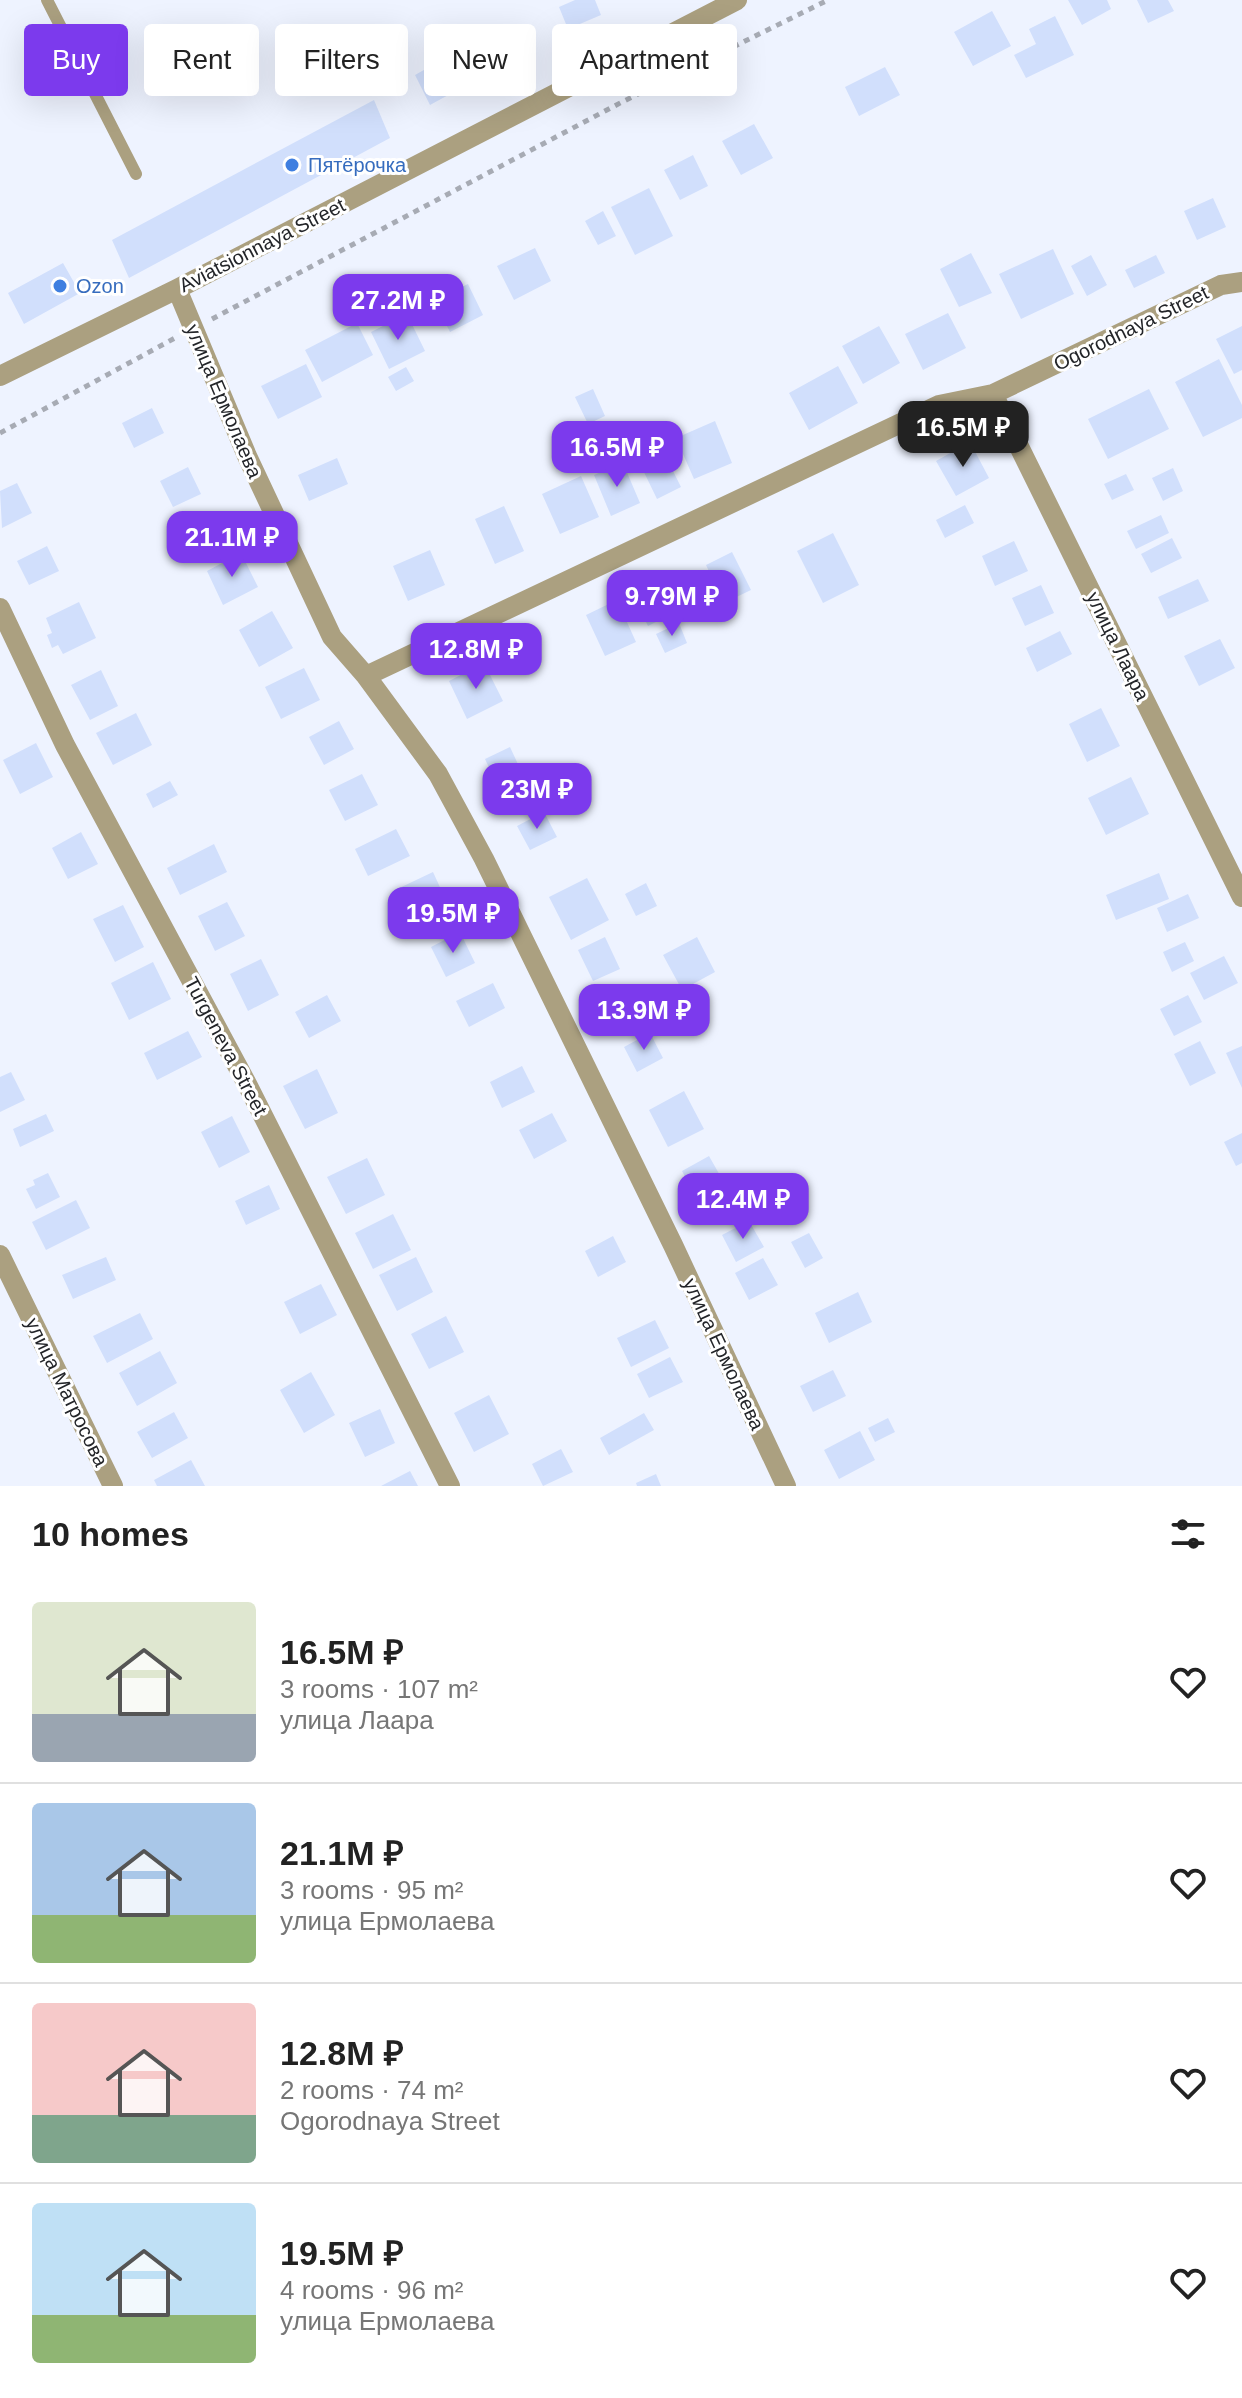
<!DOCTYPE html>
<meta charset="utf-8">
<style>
:root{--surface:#fff;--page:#f2f2f2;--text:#222;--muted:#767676;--line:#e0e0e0;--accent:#7c3aed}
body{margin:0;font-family:Arial,sans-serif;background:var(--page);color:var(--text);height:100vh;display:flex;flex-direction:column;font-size:30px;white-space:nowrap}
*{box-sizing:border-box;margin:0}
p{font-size:26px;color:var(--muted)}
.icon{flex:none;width:44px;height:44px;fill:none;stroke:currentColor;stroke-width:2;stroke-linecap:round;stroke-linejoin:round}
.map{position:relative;height:1486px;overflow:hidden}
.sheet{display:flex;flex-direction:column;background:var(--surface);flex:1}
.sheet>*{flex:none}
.banner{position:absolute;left:24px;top:24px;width:800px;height:72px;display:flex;gap:16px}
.price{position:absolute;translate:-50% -68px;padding:0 18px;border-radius:16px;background:var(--accent);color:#fff;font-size:26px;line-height:52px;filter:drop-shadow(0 2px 4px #0008)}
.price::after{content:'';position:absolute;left:50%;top:48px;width:24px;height:18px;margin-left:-12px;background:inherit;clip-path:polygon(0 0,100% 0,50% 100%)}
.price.active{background:#222;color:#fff}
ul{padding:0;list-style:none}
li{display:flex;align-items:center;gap:24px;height:200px;padding:0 32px}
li+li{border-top:2px solid var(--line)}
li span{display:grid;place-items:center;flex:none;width:224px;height:160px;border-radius:8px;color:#555}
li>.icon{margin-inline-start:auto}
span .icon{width:96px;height:96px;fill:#fffc;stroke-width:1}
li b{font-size:34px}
h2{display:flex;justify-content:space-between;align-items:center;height:96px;padding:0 32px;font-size:34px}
.chip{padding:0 28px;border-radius:8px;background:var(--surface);box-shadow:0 8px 32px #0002;font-size:28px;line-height:72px}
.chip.active{background:var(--accent);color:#fff}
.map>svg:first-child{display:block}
</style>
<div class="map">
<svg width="1242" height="1486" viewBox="0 0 1242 1486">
<rect width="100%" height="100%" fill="#eef3ff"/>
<path fill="#d1dffc" d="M575,0H595L601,15L568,29L559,7Z
M1068,0H1107L1111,9L1082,25Z
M1137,0H1168L1174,11L1148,23Z
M992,11L1011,46L973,66L954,32Z
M1055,16L1074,55L1026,78L1014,55L1036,44L1029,29Z
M470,44L483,76L430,105L415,75Z
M885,67L900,95L859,116L845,87Z
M374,100L390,138L129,278L112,240Z
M754,124L773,158L741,175L722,141Z
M693,155L708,186L680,200L664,170Z
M649,188L673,236L635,255L611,207Z
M1213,198L1226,227L1197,240L1184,211Z
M603,211L616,236L598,245L585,221Z
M535,248L551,281L514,300L497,266Z
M1053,249L1074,294L1021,319L999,274Z
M971,253L992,293L959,307L940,269Z
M1091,255L1107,285L1087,296L1071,266Z
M1156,255L1165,273L1134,288L1125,270Z
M63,263L80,293L24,324L8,293Z
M468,284L483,315L450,332L434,300Z
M948,313L966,348L923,370L905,334Z
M407,314L425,351L389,369L371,332Z
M357,323L373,355L322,382L305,350Z
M879,326L900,363L863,384L842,346Z
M1242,326V370L1234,374L1216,339Z
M1219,359L1242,405V418L1203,437L1175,382Z
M306,364L322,397L278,419L261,386Z
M838,366L858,403L809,430L789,393Z
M406,367L414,381L396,391L388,377Z
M593,389L605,416L588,424L575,397Z
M1149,389L1169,429L1108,459L1088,419Z
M152,408L164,433L134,448L122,423Z
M715,421L732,463L694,479L676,438Z
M970,442L989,478L956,496L936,461Z
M664,453L681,487L657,499L640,464Z
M337,458L348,484L309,501L298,475Z
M623,463L640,503L611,516L594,475Z
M188,467L201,494L173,507L160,481Z
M1173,468L1183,491L1163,501L1152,478Z
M1126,474L1134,490L1112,500L1104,484Z
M581,476L599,517L560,534L542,494Z
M17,483L32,513L2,528L0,491Z
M965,505L974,523L945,538L936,520Z
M504,506L524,551L495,564L475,519Z
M1161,515L1169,533L1136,549L1127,531Z
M219,523L233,546L204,553L192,528Z
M833,533L859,585L823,603L797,551Z
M1172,538L1182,558L1151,573L1141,554Z
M1014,541L1028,571L995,586L982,556Z
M47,546L59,571L29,585L17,561Z
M430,550L445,585L408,601L393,566Z
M732,552L751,590L724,603L706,565Z
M241,553L258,587L223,605L207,571Z
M665,576L682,609L648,626L631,592Z
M1198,579L1209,601L1168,619L1158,597Z
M1041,585L1054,613L1025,626L1012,598Z
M617,600L636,642L605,656L586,615Z
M79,602L96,638L63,654L58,645L52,648L47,635L52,633L46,618Z
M272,611L293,648L259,667L239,630Z
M679,623L687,643L665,653L656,634Z
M1060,631L1072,654L1037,672L1026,648Z
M1220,639L1235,668L1199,686L1184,656Z
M484,663L503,701L467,719L449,681Z
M304,668L320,700L281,719L265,687Z
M101,670L118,706L90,720L71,685Z
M1101,708L1120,746L1087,762L1069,724Z
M136,713L152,745L113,765L96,733Z
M339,721L354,749L324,765L309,737Z
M36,743L53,777L20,794L3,760Z
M510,747L524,777L499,789L485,759Z
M362,774L378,805L345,821L329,790Z
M1131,777L1149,814L1106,835L1088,798Z
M170,781L178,795L153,808L146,794Z
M544,812L557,837L530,850L517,826Z
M396,829L410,856L368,876L355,849Z
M81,832L98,864L68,879L52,848Z
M214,844L227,872L180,895L167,868Z
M433,872L450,909L411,928L393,891Z
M1159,873L1169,899L1116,920L1106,895Z
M587,878L609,920L571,940L549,897Z
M646,883L657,906L636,916L625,894Z
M1188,894L1199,918L1167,932L1157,908Z
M227,902L245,936L215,951L198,916Z
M123,905L144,947L115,962L93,919Z
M460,932L475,963L446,977L431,947Z
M605,937L620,969L593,981L578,950Z
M697,937L715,972L682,990L663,955Z
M1185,942L1194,961L1172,972L1163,952Z
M1224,956L1238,983L1204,1000L1190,973Z
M261,959L279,995L248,1011L230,974Z
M153,962L171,999L129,1020L111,983Z
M493,983L505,1008L469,1027L456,1001Z
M614,985L623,1003L605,1012L595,995Z
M327,995L341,1021L309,1038L295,1012Z
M1188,995L1202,1022L1174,1036L1160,1009Z
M188,1031L202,1057L157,1080L144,1053Z
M650,1033L663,1058L637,1072L624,1047Z
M1200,1041L1216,1073L1190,1086L1174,1054Z
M1242,1046V1088L1226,1053Z
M522,1066L535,1092L502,1108L490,1082Z
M317,1069L338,1113L305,1129L283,1086Z
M11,1072L25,1100L0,1112V1077Z
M684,1091L704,1129L668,1147L649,1110Z
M552,1113L567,1141L534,1159L519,1130Z
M46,1114L54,1131L20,1147L13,1129Z
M232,1116L250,1152L219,1168L201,1132Z
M1242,1133V1163L1236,1166L1224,1142Z
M709,1156L726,1186L698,1201L682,1171Z
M367,1158L385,1195L346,1214L327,1177Z
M48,1173L60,1197L36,1209L26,1189L35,1185L33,1180Z
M269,1185L280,1209L246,1225L235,1201Z
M727,1194L734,1208L709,1221L703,1208Z
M76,1200L90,1228L46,1250L32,1222Z
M393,1214L411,1250L373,1269L355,1233Z
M749,1221L764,1247L736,1262L722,1235Z
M809,1233L823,1258L805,1268L791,1242Z
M613,1236L626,1262L598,1277L585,1251Z
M106,1257L116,1280L73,1299L62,1275Z
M416,1257L433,1292L397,1311L379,1275Z
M763,1258L778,1285L749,1300L735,1273Z
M321,1284L337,1315L300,1334L284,1302Z
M858,1292L872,1322L829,1343L815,1313Z
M140,1313L153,1339L107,1363L93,1336Z
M446,1316L464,1352L429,1369L411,1334Z
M655,1320L669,1348L631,1367L617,1338Z
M160,1351L177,1383L137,1406L119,1373Z
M670,1357L683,1382L649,1398L637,1374Z
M833,1370L846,1396L813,1412L800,1386Z
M311,1372L335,1415L304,1433L280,1390Z
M489,1395L509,1434L474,1452L454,1413Z
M380,1409L395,1443L365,1457L349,1423Z
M174,1412L188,1438L152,1458L137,1432Z
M644,1413L654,1430L609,1455L600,1438Z
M888,1418L895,1432L875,1442L868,1428Z
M860,1431L875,1460L839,1479L824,1450Z
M561,1449L573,1472L543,1486L532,1464Z
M191,1460L205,1486H157L154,1480Z
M410,1471L418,1486H381Z
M656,1474L661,1486H637L636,1483Z"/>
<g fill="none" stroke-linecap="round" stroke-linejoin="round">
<path stroke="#a7abb4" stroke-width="5" stroke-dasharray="6 6" stroke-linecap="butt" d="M212,319L622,102L828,0
M0,433L175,338"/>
<path stroke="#aba080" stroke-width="12" d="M47,0L136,174"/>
<path stroke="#aba080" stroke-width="20" d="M177,289L247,456L332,637L366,676L438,774L484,859L673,1245L786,1486
M0,376L177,289L737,0
M993,394L1242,897
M0,608L65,745L247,1084L450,1486
M366,676L939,405L993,394L1221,285L1242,282
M0,1255L113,1486"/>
</g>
<g fill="#3f7fe0" stroke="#fff" stroke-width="3">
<circle cx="292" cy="165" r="8"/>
<circle cx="60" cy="286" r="8"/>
</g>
<g text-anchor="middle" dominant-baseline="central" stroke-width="6" stroke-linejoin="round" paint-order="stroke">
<g font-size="20" fill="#366cbe" stroke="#fff" text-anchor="start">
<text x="308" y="165">Пятёрочка</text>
<text x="76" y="286">Ozon</text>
</g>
<g font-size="20" fill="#232529" stroke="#fff">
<text transform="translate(262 245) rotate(-27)">Aviatsionnaya Street</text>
<text transform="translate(1131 328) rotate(-26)">Ogorodnaya Street</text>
<text transform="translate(224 401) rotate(67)">улица Ермолаева</text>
<text transform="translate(1118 646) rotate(64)">улица Лаара</text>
<text transform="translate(226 1046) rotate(62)">Turgeneva Street</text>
<text transform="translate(724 1354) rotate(65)">улица Ермолаева</text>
<text transform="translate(67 1392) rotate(64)">улица Матросова</text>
</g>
</g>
</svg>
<b class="price" style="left:398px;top:342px">27.2M ₽</b>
<b class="price active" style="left:963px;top:469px">16.5M ₽</b>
<b class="price" style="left:617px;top:489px">16.5M ₽</b>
<b class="price" style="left:232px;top:579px">21.1M ₽</b>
<b class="price" style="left:672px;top:638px">9.79M ₽</b>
<b class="price" style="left:476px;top:691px">12.8M ₽</b>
<b class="price" style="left:537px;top:831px">23M ₽</b>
<b class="price" style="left:453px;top:955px">19.5M ₽</b>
<b class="price" style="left:644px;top:1052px">13.9M ₽</b>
<b class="price" style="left:743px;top:1241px">12.4M ₽</b>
<div class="banner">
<a class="chip active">Buy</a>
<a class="chip">Rent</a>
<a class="chip">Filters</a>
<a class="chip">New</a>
<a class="chip">Apartment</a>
</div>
</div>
<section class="sheet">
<h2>10 homes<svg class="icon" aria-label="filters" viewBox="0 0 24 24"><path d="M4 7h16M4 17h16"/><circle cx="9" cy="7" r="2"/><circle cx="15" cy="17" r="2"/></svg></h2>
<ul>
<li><span style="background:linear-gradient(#dfe7d0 70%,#9aa5b1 0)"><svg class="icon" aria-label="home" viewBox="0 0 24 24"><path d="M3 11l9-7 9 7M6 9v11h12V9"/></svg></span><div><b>16.5M ₽</b><p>3 rooms · 107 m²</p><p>улица Лаара</p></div><svg class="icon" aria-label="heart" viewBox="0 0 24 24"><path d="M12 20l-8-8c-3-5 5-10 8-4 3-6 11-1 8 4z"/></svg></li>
<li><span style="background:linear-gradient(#a9c7e8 70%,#8fb573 0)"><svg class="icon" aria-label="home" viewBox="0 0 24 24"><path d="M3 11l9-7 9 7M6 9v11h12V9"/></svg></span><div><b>21.1M ₽</b><p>3 rooms · 95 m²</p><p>улица Ермолаева</p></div><svg class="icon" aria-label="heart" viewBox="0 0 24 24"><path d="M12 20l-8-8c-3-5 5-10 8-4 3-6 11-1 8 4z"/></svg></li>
<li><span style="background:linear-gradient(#f6c9c9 70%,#7fa58c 0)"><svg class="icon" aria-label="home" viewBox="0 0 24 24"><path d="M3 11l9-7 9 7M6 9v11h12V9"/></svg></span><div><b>12.8M ₽</b><p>2 rooms · 74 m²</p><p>Ogorodnaya Street</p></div><svg class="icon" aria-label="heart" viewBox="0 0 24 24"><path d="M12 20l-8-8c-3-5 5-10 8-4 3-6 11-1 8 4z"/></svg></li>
<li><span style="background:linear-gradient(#bfe0f5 70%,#8fb573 0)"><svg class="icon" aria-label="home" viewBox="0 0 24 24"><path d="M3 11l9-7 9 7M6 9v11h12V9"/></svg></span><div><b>19.5M ₽</b><p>4 rooms · 96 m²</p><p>улица Ермолаева</p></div><svg class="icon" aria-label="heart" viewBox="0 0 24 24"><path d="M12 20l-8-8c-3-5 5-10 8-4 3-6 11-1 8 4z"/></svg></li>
</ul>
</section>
